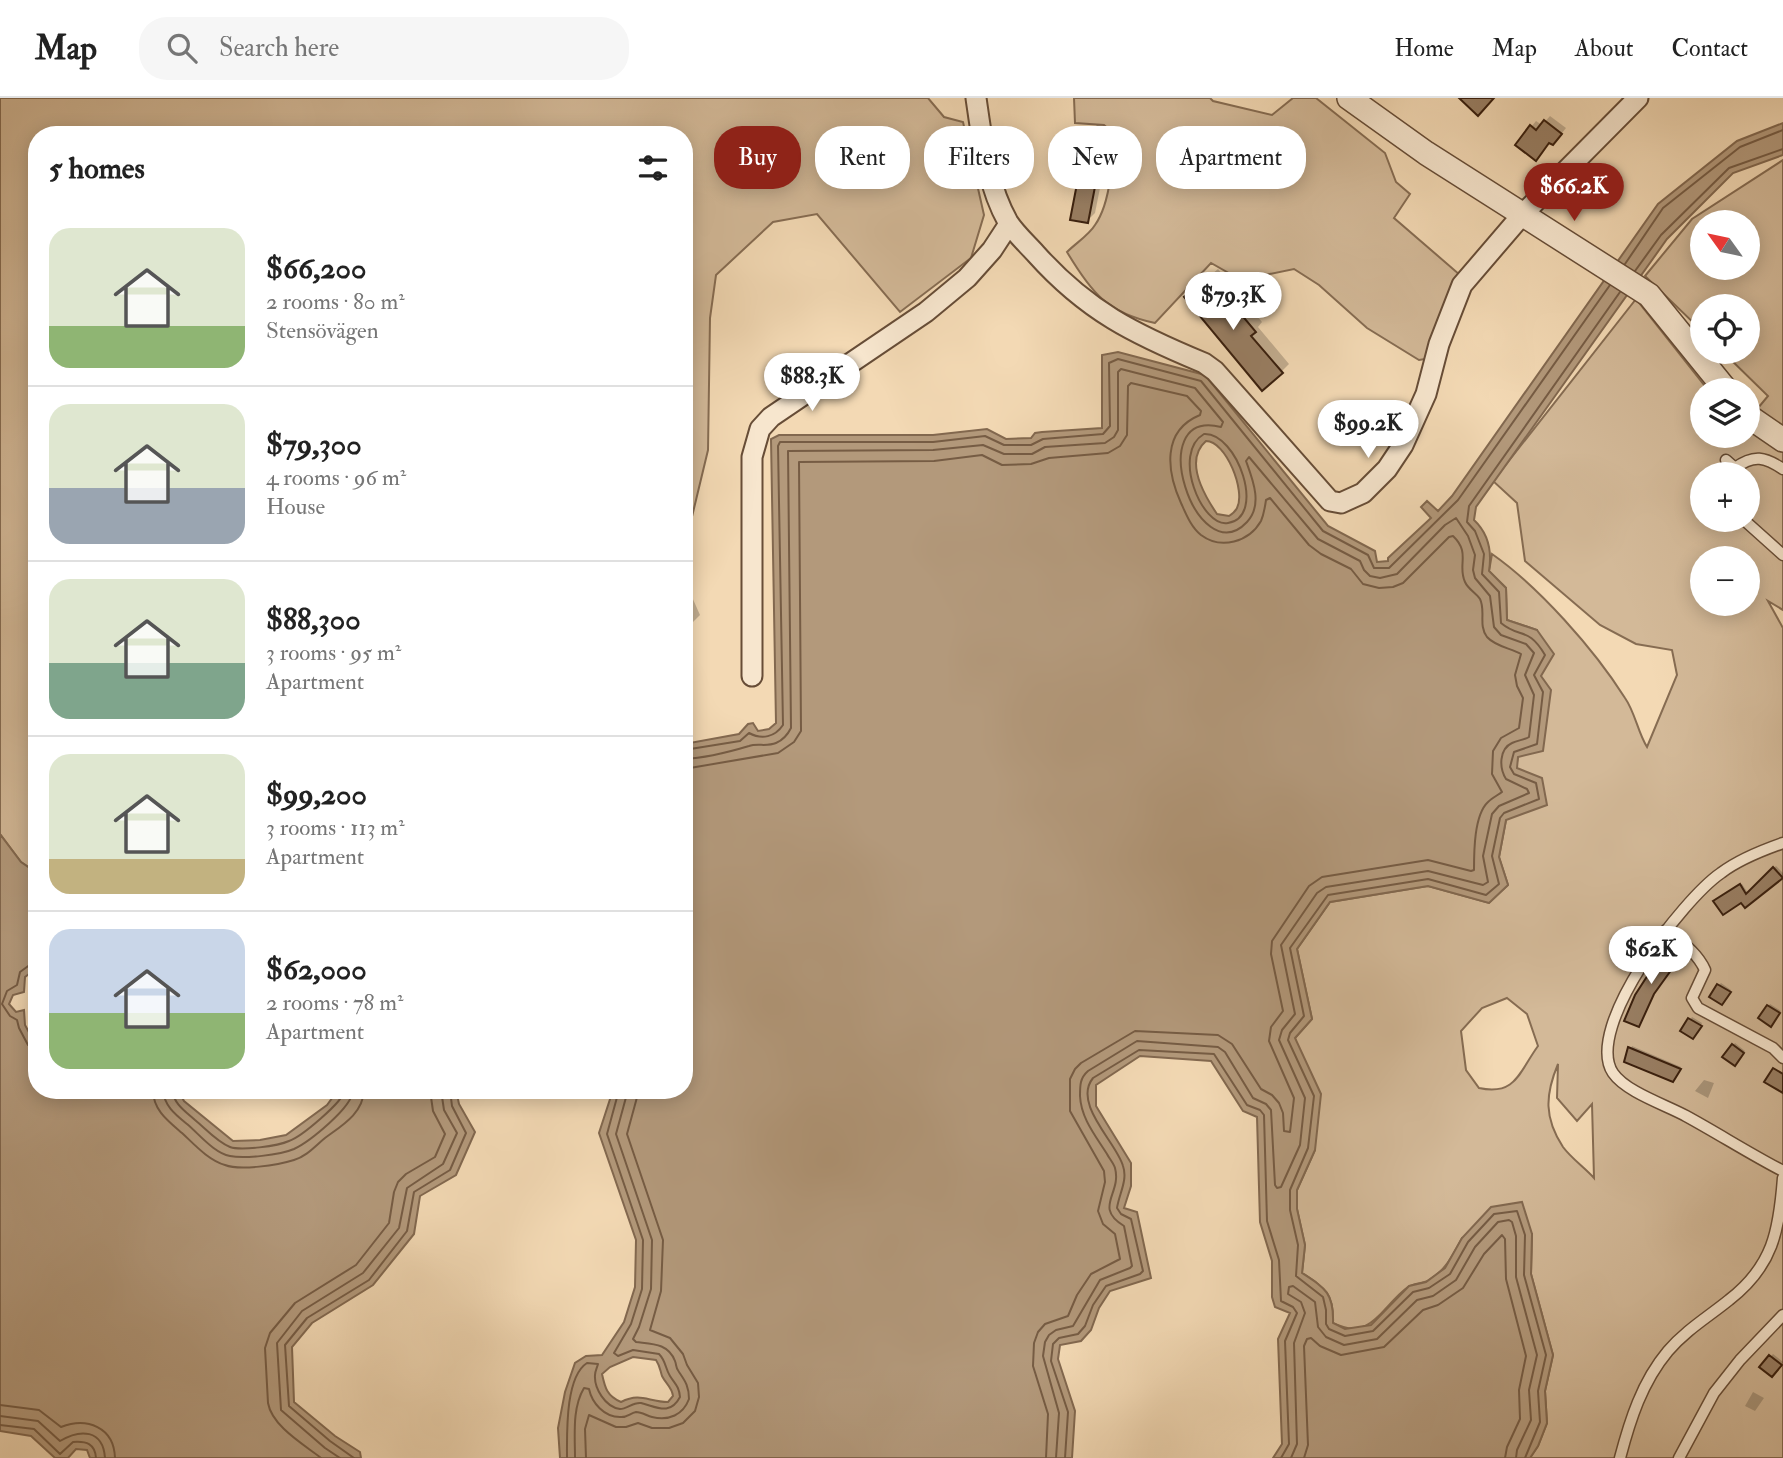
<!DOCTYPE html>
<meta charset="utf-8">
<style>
:root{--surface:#fff;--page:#f6f6f6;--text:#222;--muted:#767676;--line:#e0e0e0;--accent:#8f2418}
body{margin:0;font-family:"IM FELL Double Pica",serif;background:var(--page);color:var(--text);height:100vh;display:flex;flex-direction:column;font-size:26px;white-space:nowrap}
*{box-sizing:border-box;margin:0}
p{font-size:23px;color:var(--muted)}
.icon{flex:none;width:38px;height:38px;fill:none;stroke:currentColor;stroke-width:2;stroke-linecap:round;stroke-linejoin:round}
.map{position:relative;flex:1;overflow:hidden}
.side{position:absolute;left:28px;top:28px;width:665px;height:973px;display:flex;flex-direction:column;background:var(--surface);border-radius:28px;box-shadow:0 4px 18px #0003}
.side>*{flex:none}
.top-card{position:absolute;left:714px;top:28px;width:665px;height:63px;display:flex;gap:14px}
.needle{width:46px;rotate:303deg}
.controls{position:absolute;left:1690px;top:112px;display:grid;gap:14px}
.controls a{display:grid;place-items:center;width:70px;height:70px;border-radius:50%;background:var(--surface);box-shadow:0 4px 18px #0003;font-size:35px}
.price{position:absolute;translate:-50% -60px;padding:0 16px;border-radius:24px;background:#fff;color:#222;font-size:23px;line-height:46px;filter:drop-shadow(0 2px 4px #0008)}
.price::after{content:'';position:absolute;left:50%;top:42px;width:21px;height:16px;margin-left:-10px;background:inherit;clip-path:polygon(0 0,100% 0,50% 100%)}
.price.active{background:var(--accent);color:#fff}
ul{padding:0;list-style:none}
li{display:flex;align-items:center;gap:21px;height:175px;padding:0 21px}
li+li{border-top:2px solid var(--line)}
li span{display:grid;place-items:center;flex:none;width:196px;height:140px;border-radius:21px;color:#555}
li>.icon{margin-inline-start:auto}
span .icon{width:84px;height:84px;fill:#fffc;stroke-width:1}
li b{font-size:30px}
h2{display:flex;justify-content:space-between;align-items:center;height:84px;padding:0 21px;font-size:30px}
.pill{padding:0 24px;border-radius:28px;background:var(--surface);box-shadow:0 4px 18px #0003;font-size:24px;line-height:63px}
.pill.active{background:var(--accent);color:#fff}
header{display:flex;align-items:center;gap:42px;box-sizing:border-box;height:98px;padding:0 35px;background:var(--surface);border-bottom:2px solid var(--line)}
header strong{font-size:33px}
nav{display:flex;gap:38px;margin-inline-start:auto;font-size:24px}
.search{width:490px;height:63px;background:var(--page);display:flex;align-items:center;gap:18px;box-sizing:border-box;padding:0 24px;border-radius:28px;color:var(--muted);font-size:26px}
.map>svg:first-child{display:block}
</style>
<header>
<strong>Map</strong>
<div class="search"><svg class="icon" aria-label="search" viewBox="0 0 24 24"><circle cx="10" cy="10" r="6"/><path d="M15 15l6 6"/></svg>Search here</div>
<nav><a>Home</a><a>Map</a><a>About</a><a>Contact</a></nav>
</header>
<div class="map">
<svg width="1783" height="1360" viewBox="0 0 1783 1360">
<rect width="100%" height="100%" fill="#f3d9b4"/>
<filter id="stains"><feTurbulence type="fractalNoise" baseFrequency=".00286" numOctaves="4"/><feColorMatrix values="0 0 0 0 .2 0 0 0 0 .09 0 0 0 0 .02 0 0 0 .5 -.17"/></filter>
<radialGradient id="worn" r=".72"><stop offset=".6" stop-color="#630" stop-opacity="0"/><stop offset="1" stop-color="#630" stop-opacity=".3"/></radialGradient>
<path fill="#d3b998" stroke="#866c52" stroke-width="2" fill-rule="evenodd" d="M0,0H928L944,19L963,24L984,117L971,160L900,214L817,116L773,124L716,177L710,220L708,352L684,452V37H37V775L21,764L0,736Z
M1074,0H1210L1213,3L1272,17L1293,0H1316L1385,55L1396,84L1410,96L1394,120L1460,177L1431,260L1419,262L1367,230L1319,187L1294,171L1241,182L1211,165L1155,225C1107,215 1091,194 1067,154C1076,145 1089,137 1095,127C1110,106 1115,58 1111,33L1104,27L1075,25Z
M1783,62V512L1768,503L1783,530V1360H1530L1538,1348L1547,1325L1545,1293L1553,1257L1531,1176L1532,1136L1462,1140C1453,1157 1446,1172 1429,1182C1422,1186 1414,1185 1408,1189C1382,1207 1372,1245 1333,1225C1334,1195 1325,1190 1302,1175L1305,1147L1297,1111V1092L1315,1052L1295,940L1312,921L1297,851L1330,804L1428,788L1489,805L1508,787L1499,759L1518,659L1541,578L1537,532L1507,522L1506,490L1489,473L1492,456C1539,489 1594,551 1625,600C1635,614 1638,635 1647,649L1677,577L1672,552L1636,546L1600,527L1525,463L1517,405L1493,383L1636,201L1708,292H1703V338H1748V322L1768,298L1723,254H1748V208H1703V234L1645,178L1692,121ZM1703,124H1748V170H1703ZM1703,376H1748V422H1703ZM1703,460H1748V506H1703ZM1507,900L1527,916L1538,948C1519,974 1516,998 1479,990L1466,972L1461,933L1482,910ZM1558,966L1557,1000L1577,1023L1592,1006L1594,1080C1585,1070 1571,1060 1563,1049C1544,1020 1545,997 1558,966Z"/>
<path fill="#b3997b" stroke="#82684f" stroke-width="2" fill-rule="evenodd" d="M1783,25V57L1733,75L1667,141L1476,409L1474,422C1489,436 1492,454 1489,473L1506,490L1507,522L1537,532L1554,556L1541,578L1551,592L1543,653L1518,659L1517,670L1542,680L1547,707L1506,722L1499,759L1508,787L1489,805L1428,788L1330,804L1297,851L1312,921L1295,940L1321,996L1315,1052L1297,1092V1111L1305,1147L1302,1175C1325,1190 1334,1195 1333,1225L1345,1231L1371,1227L1409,1188L1426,1184L1445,1170L1462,1140L1491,1109L1522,1104L1532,1136L1531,1176L1553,1257L1545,1293L1547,1325L1538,1348L1530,1360H1273L1282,1346L1278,1241L1290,1215L1275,1209L1272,1199V1163L1260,1124L1257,1019L1243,1013L1211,963L1140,958L1096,987V1008L1131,1065V1088L1124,1110L1137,1114L1151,1180L1110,1193L1099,1210L1091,1232L1081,1243L1060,1247L1058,1261L1075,1313L1072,1360H560L558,1330L565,1294L575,1265L586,1258L602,1257L624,1224L635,1189L636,1142L599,1035L613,992H684V646L739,636L748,626L753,625L758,633L769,631L776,625L771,341L779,337H933L987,331L1006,341L1031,340L1035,335L1042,334L1102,330V257L1118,254L1205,277L1328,428L1375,453L1377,464L1388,463V460L1431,420L1421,409L1427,403L1438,413L1452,398L1658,106L1737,43ZM1206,343C1226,343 1246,393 1237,410C1235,414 1232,416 1229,418L1217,416C1204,397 1184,362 1206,343ZM633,1259L656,1262C660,1268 660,1272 662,1278C666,1286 672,1289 673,1298L668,1304C648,1304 641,1294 621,1304C607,1298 605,1290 602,1276L610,1269Z
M0,736L21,764L37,775V870L25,879L24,894L13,897L9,906L16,914L24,912L25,927L37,949V992H178L184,1003L233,1043L260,1042L286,1037L327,1007L338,992H456L459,1006L475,1034L456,1077L420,1098L414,1136L373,1187L312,1225L292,1249L294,1304L335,1338L360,1354L361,1360H90L87,1352L76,1351L68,1360H55L31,1338L0,1333Z"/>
<path fill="#0003" d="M1550,18L1566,30L1558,40L1517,46L1536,23L1542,27Z
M1097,27L1112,30L1095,115L1087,123L1089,35Z
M1218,171L1262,224L1258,229L1289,266L1281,274L1194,191Z
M688,490L700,517L692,525L684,528V492Z
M1776,768L1783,775V778L1745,807L1741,803L1717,802L1742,786L1748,795Z
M1674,848L1682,854L1656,892L1658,864Z
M1721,885L1731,892L1724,903L1719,887Z
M1770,906L1781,913L1773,924L1761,920Z
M1692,919L1702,925L1695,937L1683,933Z
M1735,945L1745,953L1737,964L1725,959Z
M1632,948L1681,969L1674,980L1626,963Z
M1704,982L1714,985L1708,1000L1695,993Z
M1773,1256L1783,1264L1772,1277L1762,1269Z
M1753,1294L1764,1300L1755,1313L1745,1308Z"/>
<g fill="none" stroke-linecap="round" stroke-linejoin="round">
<path stroke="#765c44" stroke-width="2" d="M1625,166L1663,110L1740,49L1783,32
M1635,173L1661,137L1729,70L1783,51
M1204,336C1237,334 1267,419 1228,425C1202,430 1171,355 1204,336Z
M684,652L740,643L749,635C762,642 775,639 783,627L778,348L780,344H933L985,338L1004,347H1031L1043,341L1103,336L1110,328L1109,265L1118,261L1201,283L1323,433L1368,457L1374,470H1389L1458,402L1610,187
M684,661C706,660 729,654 749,648C757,645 767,649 776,645C783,642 788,636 791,630L788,353L933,352L983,347L1004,356H1032L1045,349L1105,345L1114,339L1118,332V274L1121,271L1195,290L1223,324L1221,329C1141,309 1197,477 1247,424C1263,407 1253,382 1246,363L1249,359L1318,441L1360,463L1364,472L1370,478L1380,480L1397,476L1445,427L1456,420L1468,438L1475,457L1473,472L1475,480L1490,498L1494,529L1501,537L1526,546L1534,555L1525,577L1534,597L1529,639C1524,642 1518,642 1512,645C1499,651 1499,670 1506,681L1527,691L1529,695L1499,708L1492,716L1483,758L1488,784L1483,787L1428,773L1326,789L1317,795L1281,847L1295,916L1282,932L1279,942L1305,1000L1300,1047L1281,1089L1277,1090L1275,1087L1271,1012L1266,1006L1253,1000L1225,954L1218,949L1137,943L1088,973C1080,980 1080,987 1080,998C1081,1020 1095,1037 1107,1056C1109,1060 1114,1066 1115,1070C1122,1096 1093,1109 1124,1128L1132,1168L1130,1170L1100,1182L1073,1228L1056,1232L1049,1237L1045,1244L1043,1258L1059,1315L1056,1360
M684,671L778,655L794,644L801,633L799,364L934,363L982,357L1002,367L1031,366L1049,360L1108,355L1120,348L1127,337L1128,288L1131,285L1187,298L1201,313L1200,317C1161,333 1167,374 1181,405C1186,416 1191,429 1201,437C1221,452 1249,444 1261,423C1264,416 1265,409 1266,402L1270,400L1309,447L1321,456L1351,471L1363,486L1379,490L1393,489L1403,485L1449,439L1453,438C1471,455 1457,467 1465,484C1468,491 1476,495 1480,501C1486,513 1478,527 1487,539C1496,549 1511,550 1521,556L1515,577L1517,588L1523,600L1519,630L1501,640L1493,653L1492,676L1502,694C1498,697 1492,700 1488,704C1474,717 1474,754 1474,772L1471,773L1428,762L1322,779L1309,788L1272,843L1271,856L1283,913L1271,929L1269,943L1294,1000L1290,1034L1284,1033L1283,1015L1279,1005L1272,997L1261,991L1232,946L1218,937L1135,933L1081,965L1075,971L1070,981V1013L1104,1073L1105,1084L1098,1113L1103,1126L1115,1136L1120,1161L1091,1176L1077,1197L1068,1218L1045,1226L1038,1234L1034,1245L1033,1268L1048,1316L1046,1360
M37,865L31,866L20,874L17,887L7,893L2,906L10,918L17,922L19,930L28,947L37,950
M153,992C153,1012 168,1023 182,1035C194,1046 208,1062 225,1067C240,1073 278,1067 294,1062C307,1058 315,1048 325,1040C341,1028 363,1016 364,992
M163,992C164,1008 176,1017 187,1026C199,1036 214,1055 230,1058C244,1061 280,1057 294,1051C309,1044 353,1009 353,992
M172,992C174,1006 185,1013 195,1022C205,1030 217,1044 230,1049C241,1053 278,1048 289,1043C301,1039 343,1004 345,992
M0,1307L39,1312L61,1329C87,1319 114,1329 115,1360
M0,1318L38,1323L60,1343C80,1331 103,1331 105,1360
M0,1327L34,1331L60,1356L73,1344C87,1343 95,1346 96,1360
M321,1360C303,1346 272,1328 268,1305L265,1250L270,1235L295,1205L356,1167L389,1125L394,1094L398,1084L406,1076L435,1059L445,1036L433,1013L430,992
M340,1360L325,1350L281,1312L277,1245L302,1213L363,1175L399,1130L407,1090L443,1066L457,1035L444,1012L441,992
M354,1360L330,1343L289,1308L285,1247L307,1220L369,1182L407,1133L414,1094L450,1072L466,1035L452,1008L450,992
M567,1360C567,1336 565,1279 587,1265L598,1266C597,1270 595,1273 595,1277C594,1290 605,1309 620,1311C627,1311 633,1304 641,1305C657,1309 670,1318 680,1299C679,1288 675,1286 670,1278C665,1270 666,1263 659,1256L633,1252L618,1258L614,1255L631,1226L642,1191L643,1142L607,1036L619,992
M575,1360C575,1337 572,1310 584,1290L589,1291C592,1305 604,1319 620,1319C627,1320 630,1315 636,1314C642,1314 647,1318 652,1319C669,1323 683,1317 689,1301C689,1288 685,1283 679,1274C675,1269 677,1268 675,1263C668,1245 652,1246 636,1244L633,1241L639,1229L651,1191L652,1142L616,1036L628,992
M586,1360L585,1331L589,1317L616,1329H626L638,1325L652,1330H669L683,1325L695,1313L699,1299L698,1285L687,1267L683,1256L670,1240L650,1232L661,1193L663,1142L627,1036L639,992
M1065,1360L1068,1314L1051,1263L1053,1246L1059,1240L1078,1236L1085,1228L1093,1207L1106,1188L1140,1176L1143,1173L1131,1121L1121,1116L1117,1110C1119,1096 1128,1082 1123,1068C1117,1045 1072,1006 1093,980L1139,952L1214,956L1247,1007L1260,1012L1264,1017L1267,1123L1279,1162L1281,1203L1293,1209L1297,1215L1285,1243L1289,1346L1281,1360
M1291,1360L1297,1346L1294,1245L1305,1215L1301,1204L1288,1196L1289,1189L1293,1188L1315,1204L1318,1229L1326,1239L1344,1247L1377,1241L1417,1202L1433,1198L1456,1182L1475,1149L1498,1124L1509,1122L1512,1124L1516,1138V1179L1537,1257L1529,1292L1531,1322L1517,1352L1516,1360
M1304,1360L1308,1347L1304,1248L1307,1241L1311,1240L1320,1248L1341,1257L1384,1249L1423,1212L1438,1207L1463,1190L1484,1156L1502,1137L1505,1141L1506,1181L1526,1258L1519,1292L1520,1321L1507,1349L1505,1360
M1525,1360L1540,1324L1538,1293L1546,1257L1524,1177L1525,1137L1517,1113L1494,1116L1468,1144L1450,1176L1429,1190L1413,1194L1373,1233L1345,1238L1329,1231L1326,1226V1212L1323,1199L1296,1178L1298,1147L1290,1112V1092L1308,1050L1314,998L1288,942L1290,935L1304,918L1290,850L1328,797L1428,781L1486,797L1499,786L1492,758L1500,720L1504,715L1539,701L1536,685L1514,676L1510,669L1514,654L1537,646L1543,594L1534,577L1545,557C1528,528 1520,541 1501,525L1499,494L1482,476L1484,456L1475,433L1467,424L1469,408L1620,194"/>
</g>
<path fill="#997f64" stroke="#381e0d" stroke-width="2" d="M1459,0H1494L1478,18Z
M1544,22L1562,36L1553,47L1549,45L1536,63L1515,47L1530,27L1536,32Z
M1087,34L1105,37L1088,125L1070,122Z
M1209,178L1256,234L1251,238L1283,275L1262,293L1184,199Z
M1773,769L1783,780L1745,810L1741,805L1723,817L1713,803L1740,786L1746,796Z
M1670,848L1682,857L1654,896L1639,929L1624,923L1635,897L1657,863Z
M1717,886L1731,894L1722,907L1709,899Z
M1767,907L1780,915L1771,929L1758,920Z
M1688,920L1702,928L1693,941L1680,933Z
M1732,946L1744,955L1735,968L1722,959Z
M1628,949L1681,971L1673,984L1624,964Z
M1773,970L1783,976V995L1764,984Z
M1769,1257L1782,1267L1772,1279L1759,1269Z"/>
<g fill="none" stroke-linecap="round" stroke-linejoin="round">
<g stroke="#674d37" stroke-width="13">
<path id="service" d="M1726,362L1735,370
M1734,376L1735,370C1754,356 1765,359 1783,371
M1744,422L1783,457
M1783,745C1763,752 1738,762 1721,775C1683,801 1583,930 1613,975C1626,994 1666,1007 1686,1018C1719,1036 1750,1056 1783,1073
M1666,832C1681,844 1697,854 1705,872L1692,900L1698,910L1773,950L1783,960
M1620,1360C1630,1322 1642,1284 1668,1253C1686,1232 1708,1219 1729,1202C1773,1168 1779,1133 1783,1080
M1679,1360L1714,1295L1740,1262L1783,1217"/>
</g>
<g stroke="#674d37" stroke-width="23">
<path id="minor" d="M976,0C982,41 987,87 1008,124C1015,135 1027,146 1036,156C1087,213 1134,236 1204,265L1215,273L1330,403L1341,405L1363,395L1387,371L1403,347L1426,296L1439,246L1462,187L1522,117L1638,0
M752,578V359L760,331L771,319L926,214L967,180L992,152L1009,126"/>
</g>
<g stroke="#674d37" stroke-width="26">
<path id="tertiary" d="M1349,0L1426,55L1649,197L1726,292
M1748,318L1783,342"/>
</g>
<use href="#service" stroke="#f7e6ce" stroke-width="10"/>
<use href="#minor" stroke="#f7e6ce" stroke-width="19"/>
<use href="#tertiary" stroke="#f7e6ce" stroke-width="23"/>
</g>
<rect width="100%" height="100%" filter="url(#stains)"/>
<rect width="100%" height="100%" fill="url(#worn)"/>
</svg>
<div class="controls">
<a><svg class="needle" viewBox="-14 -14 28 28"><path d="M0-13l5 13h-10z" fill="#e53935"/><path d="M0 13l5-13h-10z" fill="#767676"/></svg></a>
<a><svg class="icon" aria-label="locate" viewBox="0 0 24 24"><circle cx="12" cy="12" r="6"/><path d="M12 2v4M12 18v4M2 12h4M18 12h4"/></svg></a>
<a><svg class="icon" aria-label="layers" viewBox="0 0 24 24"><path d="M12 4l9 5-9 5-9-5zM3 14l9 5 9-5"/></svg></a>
<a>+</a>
<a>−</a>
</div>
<b class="price active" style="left:1574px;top:125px">$66.2K</b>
<b class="price" style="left:1233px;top:234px">$79.3K</b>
<b class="price" style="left:812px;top:315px">$88.3K</b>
<b class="price" style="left:1368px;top:362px">$99.2K</b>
<b class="price" style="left:1651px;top:888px">$62K</b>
<div class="top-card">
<a class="pill active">Buy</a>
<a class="pill">Rent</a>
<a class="pill">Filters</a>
<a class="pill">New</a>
<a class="pill">Apartment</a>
</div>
<section class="side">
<h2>5 homes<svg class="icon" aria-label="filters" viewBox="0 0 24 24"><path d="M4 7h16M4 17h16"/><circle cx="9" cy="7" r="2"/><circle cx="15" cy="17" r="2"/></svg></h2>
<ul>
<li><span style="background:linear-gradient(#dfe7d0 70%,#8fb573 0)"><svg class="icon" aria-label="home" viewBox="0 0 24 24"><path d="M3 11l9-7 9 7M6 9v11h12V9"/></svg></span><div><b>$66,200</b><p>2 rooms · 80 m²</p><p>Stensövägen</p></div></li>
<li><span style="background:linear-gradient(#dfe7d0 60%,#9aa5b1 0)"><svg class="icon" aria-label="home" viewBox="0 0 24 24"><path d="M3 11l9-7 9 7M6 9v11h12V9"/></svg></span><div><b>$79,300</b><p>4 rooms · 96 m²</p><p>House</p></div></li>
<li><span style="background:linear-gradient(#dfe7d0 60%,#7fa58c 0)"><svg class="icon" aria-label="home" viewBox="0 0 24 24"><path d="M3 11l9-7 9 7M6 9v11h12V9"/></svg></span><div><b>$88,300</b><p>3 rooms · 95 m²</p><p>Apartment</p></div></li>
<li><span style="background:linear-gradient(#dfe7d0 75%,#c2b280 0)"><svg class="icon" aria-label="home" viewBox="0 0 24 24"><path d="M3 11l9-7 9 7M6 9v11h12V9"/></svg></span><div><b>$99,200</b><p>3 rooms · 113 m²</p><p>Apartment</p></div></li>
<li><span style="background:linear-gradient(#c9d6e8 60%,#8fb573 0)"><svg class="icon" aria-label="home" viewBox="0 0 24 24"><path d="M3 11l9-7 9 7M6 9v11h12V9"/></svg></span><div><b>$62,000</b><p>2 rooms · 78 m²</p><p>Apartment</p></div></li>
</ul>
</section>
</div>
